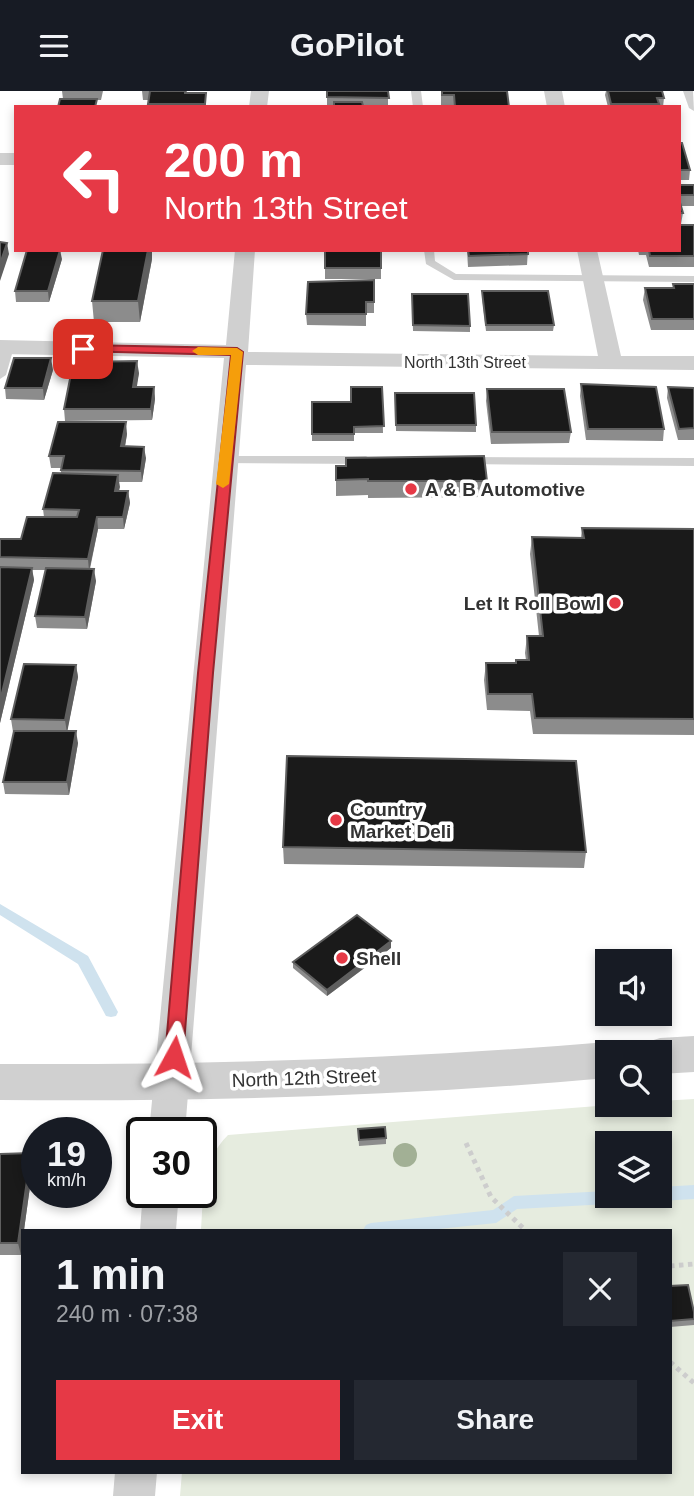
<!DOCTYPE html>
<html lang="en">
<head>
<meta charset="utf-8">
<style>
	body { margin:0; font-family:Arial,sans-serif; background:#242831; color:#f1f3f6; height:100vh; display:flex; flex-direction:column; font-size:26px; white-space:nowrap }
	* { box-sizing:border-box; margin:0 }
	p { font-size:23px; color:#9ea1a6 }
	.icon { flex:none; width:38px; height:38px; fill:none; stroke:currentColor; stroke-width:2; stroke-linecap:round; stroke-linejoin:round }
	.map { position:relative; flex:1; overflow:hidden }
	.drawer { position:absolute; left:21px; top:1138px; width:651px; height:245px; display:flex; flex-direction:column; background:#171b24; border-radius:0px; box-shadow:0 4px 10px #0003 }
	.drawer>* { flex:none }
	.hud { position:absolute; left:14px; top:14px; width:667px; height:147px; border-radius:0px; box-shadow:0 4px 10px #0003; background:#e63946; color:#fff; overflow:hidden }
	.tools { position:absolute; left:595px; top:858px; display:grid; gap:14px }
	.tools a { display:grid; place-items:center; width:77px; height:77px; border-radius:0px; background:#171b24; box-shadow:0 4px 10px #0003; font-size:35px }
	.speed { position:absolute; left:21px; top:1026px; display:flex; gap:14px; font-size:35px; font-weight:700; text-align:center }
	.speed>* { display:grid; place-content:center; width:91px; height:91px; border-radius:50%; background:#171b24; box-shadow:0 4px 10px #0003; line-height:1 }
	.speed small { font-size:18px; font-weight:400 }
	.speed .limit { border:4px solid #111; border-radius:10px; background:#fff; color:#111 }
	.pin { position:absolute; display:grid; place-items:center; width:60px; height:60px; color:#fff; margin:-30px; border-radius:14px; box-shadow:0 4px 10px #0006 }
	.me { position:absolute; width:77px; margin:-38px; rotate:5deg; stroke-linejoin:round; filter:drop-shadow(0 0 5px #0008) }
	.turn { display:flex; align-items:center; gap:24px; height:147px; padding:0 35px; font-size:32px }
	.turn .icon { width:91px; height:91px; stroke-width:2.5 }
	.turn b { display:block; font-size:49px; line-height:60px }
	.round { display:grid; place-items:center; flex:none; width:74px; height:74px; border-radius:0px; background:#242831 }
	.overview { display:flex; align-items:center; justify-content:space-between; height:119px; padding:0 35px }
	h1 { font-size:42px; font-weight:800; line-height:52px }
	.button { display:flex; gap:14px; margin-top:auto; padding:14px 35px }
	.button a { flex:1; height:80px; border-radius:0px; background:#e63946; color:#fff; font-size:28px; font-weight:800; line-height:80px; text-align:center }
	.button a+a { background:#242831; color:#f1f3f6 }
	header { display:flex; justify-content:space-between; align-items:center; height:91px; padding:0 35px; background:#171b24; font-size:32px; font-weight:800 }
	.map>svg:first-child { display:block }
</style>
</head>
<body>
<header><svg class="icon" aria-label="menu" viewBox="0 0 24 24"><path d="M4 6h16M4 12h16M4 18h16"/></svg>GoPilot<svg class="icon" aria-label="heart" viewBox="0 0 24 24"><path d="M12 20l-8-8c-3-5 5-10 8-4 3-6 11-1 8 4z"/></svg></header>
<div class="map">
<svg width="694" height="1405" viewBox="0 0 694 1405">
	<rect width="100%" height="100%" fill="#fff"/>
	<path fill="#e6ecdf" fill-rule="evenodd" d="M694,1008V1405H180L182,1381H670V1139H201C204,1103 200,1072 228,1044L623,1013H660V1010ZM607,1052H660V1104H607Z"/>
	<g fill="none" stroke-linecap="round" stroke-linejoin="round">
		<g fill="#cfe2ee" fill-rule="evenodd">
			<polygon points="0,813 88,865 118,921 116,925 111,926 106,925 78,873 0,824"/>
			<polygon points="694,1094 694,1108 660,1110 655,1108 653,1104 660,1104 660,1096"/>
			<polygon points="607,1100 607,1104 652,1104 650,1109 645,1111 517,1118 496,1132 429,1139 363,1139 366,1134 371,1132 493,1119 514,1105"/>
		</g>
		<g stroke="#cdcdcd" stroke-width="5" stroke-dasharray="4.5 4.5" stroke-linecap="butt">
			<polyline points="466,1052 491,1106 525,1139"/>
			<polyline points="670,1175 694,1173"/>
			<polyline points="670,1271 694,1292"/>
		</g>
		<g fill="#d0d0d0" fill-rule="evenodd">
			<polygon points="411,0 421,0 423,16 413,16"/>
			<polygon points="683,0 693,0 694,20 689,17"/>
			<polygon points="424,159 434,159 435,170 456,183 694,185 694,191 454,189 426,173"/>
			<polygon points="8,252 14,256 6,284 0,288 0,263 4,254"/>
			<polygon points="225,365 366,365 372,369 366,373 220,372 220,366"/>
			<polygon points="465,366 694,367 694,375 460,373 460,367"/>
		</g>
		<g fill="#d0d0d0" fill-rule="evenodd">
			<polygon points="251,0 269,0 267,16 249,16"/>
			<polygon points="544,0 562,0 565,16 547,16"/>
			<rect x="0" y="62" width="16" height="12"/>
			<polygon points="235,159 255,159 248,261 598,265 577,159 597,159 621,265 694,265 694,279 246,274 185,1041 149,1041 224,267 0,263 0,249 226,254"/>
			<polygon points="143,1101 179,1101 176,1139 140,1139"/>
			<polygon points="115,1381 157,1381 155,1405 113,1405"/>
		</g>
		<g fill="#d0d0d0" fill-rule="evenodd">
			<polygon points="694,945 694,981 660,983 660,961 640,961 644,952 660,947"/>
			<path d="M607,951L623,956L625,961H607V987C405,1005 203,1011 0,1009V973C203,974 405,968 607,951Z"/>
		</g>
	</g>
	<circle fill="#a2b095" cx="405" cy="1064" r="12"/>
	<g fill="#8c8c8c">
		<polygon points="62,0 103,0 101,9 98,9 63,8"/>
		<polygon points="142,0 187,0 187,2 206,2 206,16 138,16 148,15 149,9 143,9"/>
		<polygon points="327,0 388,0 388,15 393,16 327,16"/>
		<polygon points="441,0 507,0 509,16 454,16 454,14 441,14"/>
		<polygon points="606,0 662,0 664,7 663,16 608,16 605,4"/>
		<polygon points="679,52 690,79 689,89 679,89"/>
		<polygon points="679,94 694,94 694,115 681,115 683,122 681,133 679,133"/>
		<polygon points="694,134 694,176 649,176 646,164 639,164 638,159 679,159"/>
		<polygon points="103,159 152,159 152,168 140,231 94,231 92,210"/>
		<rect x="325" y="159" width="56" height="29"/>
		<polygon points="467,159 528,159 527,174 468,176"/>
		<polygon points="62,168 49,211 16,211 15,200"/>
		<polygon points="374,189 374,222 366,222 366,235 307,234 306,223"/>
		<polygon points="673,193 694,193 694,239 651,239 643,209 645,197 673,197"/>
		<polygon points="482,200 554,234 553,240 486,240 482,206"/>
		<polygon points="412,203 470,235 470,241 413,240"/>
		<polygon points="53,279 44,309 6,308 5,297"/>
		<polygon points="139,282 136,296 154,296 155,308 152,329 65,330 64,318"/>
		<polygon points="581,293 664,338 663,350 586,349 580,305"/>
		<polygon points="382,296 383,342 354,342 354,350 312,350 312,311 351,311"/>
		<polygon points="668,296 694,297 694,349 678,349 667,307"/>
		<polygon points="487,298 571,341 569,352 491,353 486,310"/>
		<polygon points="395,302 476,334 476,341 396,340"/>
		<polygon points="127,343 125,355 146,367 142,391 119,391 119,400 128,400 130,412 124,438 98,438 90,478 96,490 87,538 37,537 35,525 46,479 32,479 34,489 0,632 0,448 21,448 44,426 43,418 61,383 61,377 51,377 49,365"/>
		<polygon points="336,375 487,390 486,406 368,407 368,404 336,405"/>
		<polygon points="582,437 694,438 694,644 533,643 530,620 487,619 484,589 486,572 516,572 526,569 525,562 527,545 539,545 530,463 532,446 581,447"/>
		<polygon points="76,574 78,586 67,640 78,652 69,704 5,703 3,691 14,641 13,641 11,628"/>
		<polygon points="283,756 586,761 584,777 284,773"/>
		<polygon points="391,857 327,905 293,877 293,871"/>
		<polygon points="358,1038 386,1047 386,1053 359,1055"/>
		<polygon points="0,1063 33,1074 24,1139 23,1139 21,1164 0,1164"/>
		<polygon points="670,1195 694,1221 694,1234 670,1236"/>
	</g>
	<g fill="#5f5f5f">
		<polygon points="7,152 9,163 0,190 0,173"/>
		<polygon points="60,159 62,168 49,211 48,200"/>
		<polygon points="148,159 152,159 152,168 140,231 138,210"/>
		<polygon points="51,267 53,279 44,309 43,297"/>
		<polygon points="137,270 139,282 135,308 133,296"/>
		<polygon points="154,296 155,308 152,329 151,318"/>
		<polygon points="126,331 127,343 123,367 121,355"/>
		<polygon points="144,356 146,367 142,391 141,380"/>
		<polygon points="118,384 120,396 116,412 115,400"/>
		<polygon points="128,400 130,412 124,438 123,426"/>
		<polygon points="97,426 98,438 89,480 88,468"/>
		<polygon points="32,477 34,489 0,632 0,610"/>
		<polygon points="94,478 96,490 87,538 85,526"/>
		<polygon points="76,574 78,586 67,642 65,629"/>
		<polygon points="76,640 78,652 69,704 67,691"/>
		<polygon points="391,850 391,857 327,905 327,899"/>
		<polygon points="31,1062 33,1074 24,1139 23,1139 21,1164 18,1152"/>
	</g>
	<g fill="#1a1a1a" stroke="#5f5f5f" stroke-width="2">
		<polygon points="150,0 185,0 185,2 206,2 205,13 148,13"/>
		<polygon points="327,0 388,0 389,7 327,6"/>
		<polygon points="442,0 507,0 509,16 455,16 454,4 442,4"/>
		<polygon points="608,0 662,0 664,7 657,7 659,13 611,13"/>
		<polygon points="60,8 97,8 95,16 58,16"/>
		<polygon points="334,11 362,11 363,15 393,16 334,16"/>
		<polygon points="138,15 184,15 138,16"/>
		<polygon points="679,52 682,52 690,79 679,79"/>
		<rect x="679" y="94" width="15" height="10"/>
		<polygon points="679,108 683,122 679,122"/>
		<polygon points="679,134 694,134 694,165 650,165 649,159 679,159"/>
		<polygon points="0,151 7,152 0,173"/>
		<polygon points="27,159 60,159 48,200 15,200"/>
		<polygon points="103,159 148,159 138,210 92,210"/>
		<rect x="325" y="159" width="56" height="18"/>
		<polygon points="468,159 528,159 528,163 469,165"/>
		<polygon points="374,189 374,211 366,211 366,223 306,223 308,191"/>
		<polygon points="673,193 694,193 694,228 652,228 645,197 674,197"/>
		<polygon points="482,200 548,200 554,234 486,234"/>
		<polygon points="412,203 468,203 470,235 413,234"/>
		<polygon points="14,267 51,267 43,297 5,297"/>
		<polygon points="137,270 133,296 154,296 151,318 64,318 71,283 80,283 82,271"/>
		<polygon points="581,293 656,296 664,338 588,338"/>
		<polygon points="351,296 382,296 384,335 354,336 354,343 312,343 312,311 351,311"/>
		<polygon points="668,296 694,297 694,337 679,338"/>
		<polygon points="487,298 564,298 571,341 492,341"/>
		<polygon points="395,302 474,302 476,334 396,334"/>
		<polygon points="58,331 126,331 121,355 144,356 141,380 61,379 64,365 49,365"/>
		<polygon points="484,365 487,390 368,390 368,388 336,389 336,375 346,375 346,367"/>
		<polygon points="53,382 118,384 115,400 128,400 123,426 97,426 88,468 0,466 0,448 21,448 27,426 77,426 79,419 43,418"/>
		<polygon points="582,437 694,438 694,628 535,627 532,603 488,603 486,572 516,572 516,569 529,569 527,545 543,545 532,446 584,447"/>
		<polygon points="0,476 32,477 0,610"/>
		<polygon points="46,477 94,478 85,526 35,525"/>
		<polygon points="24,573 76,574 65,629 11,628"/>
		<polygon points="14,640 76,640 67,691 3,691"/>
		<polygon points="287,665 576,670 586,761 283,756"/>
		<polygon points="357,824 391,850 327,899 293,871"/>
		<polygon points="385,1036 386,1047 359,1049 358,1038"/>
		<polygon points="31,1062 18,1152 0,1152 0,1063"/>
		<polygon points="688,1194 694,1221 694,1228 670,1230 670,1195"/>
	</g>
	<polygon fill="#e63946" stroke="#96252e" stroke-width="2" points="83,254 237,257 243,261 213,582 183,966 180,971 174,973 167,971 165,966 198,582 231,264 78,260 77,258"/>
	<polygon fill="#f59e0b" points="237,257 243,261 229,393 223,397 216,393 231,264 198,264 192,260 198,256"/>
	<g fill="#e63946" stroke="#fff" stroke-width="2.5">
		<circle cx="411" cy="398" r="7"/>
		<circle cx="615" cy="512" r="7"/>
		<circle cx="336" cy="729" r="7"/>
		<circle cx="342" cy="867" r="7"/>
	</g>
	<g text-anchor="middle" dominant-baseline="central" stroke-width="7" stroke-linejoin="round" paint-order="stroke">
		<g font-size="16" fill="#333" stroke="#fff">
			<text x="465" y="271">North 13th Street</text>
		</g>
		<g font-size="19" font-weight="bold" fill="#333" stroke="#fff" text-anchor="start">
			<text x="425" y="398">A &amp; B Automotive</text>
			<text x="601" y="512" text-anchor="end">Let It Roll Bowl</text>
			<text x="350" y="718">Country<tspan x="350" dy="22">Market Deli</tspan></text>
			<text x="356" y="867">Shell</text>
		</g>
		<g font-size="19" fill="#333" stroke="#fff">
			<text transform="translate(304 987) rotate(-2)">North 12th Street</text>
		</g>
	</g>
</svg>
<div class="tools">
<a><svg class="icon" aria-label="sound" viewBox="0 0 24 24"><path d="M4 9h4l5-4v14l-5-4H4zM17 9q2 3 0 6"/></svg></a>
<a><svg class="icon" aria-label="search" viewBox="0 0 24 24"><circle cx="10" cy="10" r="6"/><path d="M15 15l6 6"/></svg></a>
<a><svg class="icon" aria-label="layers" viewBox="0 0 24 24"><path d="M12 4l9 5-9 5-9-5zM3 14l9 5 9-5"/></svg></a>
</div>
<div class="speed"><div>19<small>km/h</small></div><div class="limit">30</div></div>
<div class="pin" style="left:83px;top:258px;background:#d93025"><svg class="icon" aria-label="arrive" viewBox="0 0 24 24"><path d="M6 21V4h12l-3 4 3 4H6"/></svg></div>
<svg class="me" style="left:174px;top:966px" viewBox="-20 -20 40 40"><path d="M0-17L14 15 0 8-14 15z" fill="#e63946" stroke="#fff" stroke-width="4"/></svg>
<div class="hud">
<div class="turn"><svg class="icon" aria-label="left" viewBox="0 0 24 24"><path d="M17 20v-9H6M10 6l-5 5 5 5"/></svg><div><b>200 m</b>North 13th Street</div></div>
</div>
<section class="drawer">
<div class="overview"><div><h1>1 min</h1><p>240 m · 07:38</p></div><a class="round"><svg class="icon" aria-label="close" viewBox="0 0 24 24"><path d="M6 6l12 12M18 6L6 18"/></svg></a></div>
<div class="button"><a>Exit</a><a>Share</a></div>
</section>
</div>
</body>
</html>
